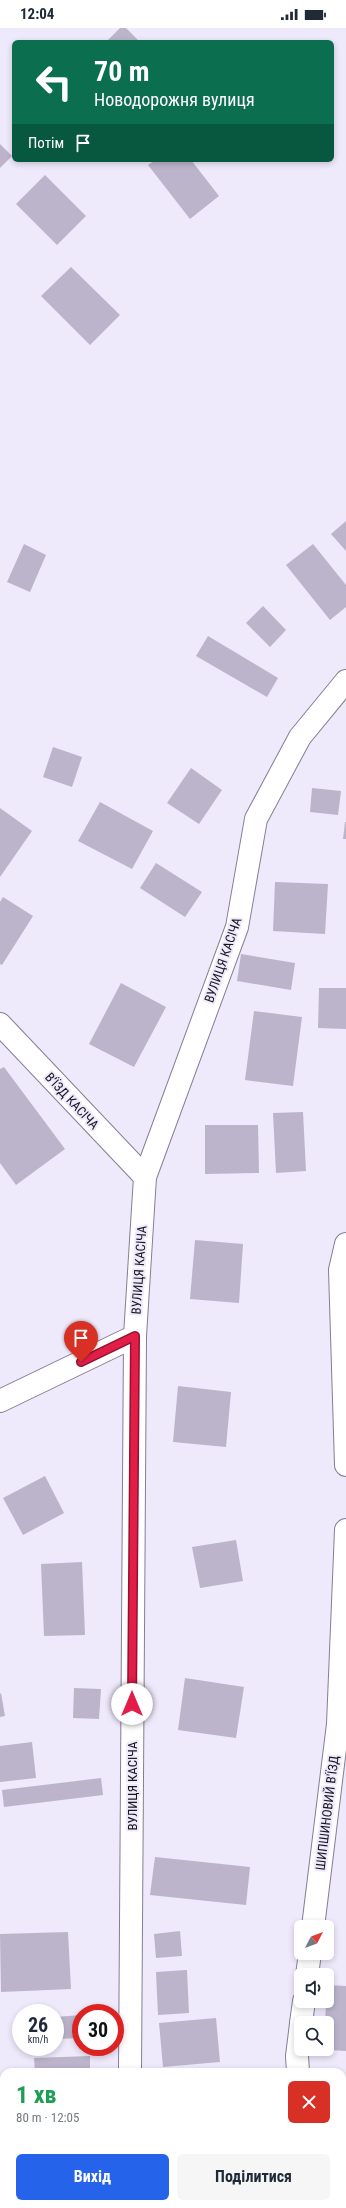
<!DOCTYPE html>
<html lang="uk">
<head>
<meta charset="utf-8">
<style>
	body { margin:0; font-family:"Roboto Condensed",sans-serif; background:#f6f6f7; color:#1f2937; height:100vh; display:flex; flex-direction:column; font-size:15px; white-space:nowrap }
	* { box-sizing:border-box; margin:0 }
	p { font-size:13px; color:#747a83 }
	.icon { flex:none; width:22px; height:22px; fill:none; stroke:currentColor; stroke-width:2; stroke-linecap:round; stroke-linejoin:round }
	.map { position:relative; flex:1; overflow:hidden }
	.sheet { position:absolute; left:0px; top:2040px; width:346px; height:140px; display:flex; flex-direction:column; background:#fff; border-radius:12px 12px 0 0; box-shadow:0 2px 6px #0003 }
	.sheet>* { flex:none }
	.top-card { position:absolute; left:12px; top:12px; width:322px; height:122px; border-radius:6px; box-shadow:0 2px 6px #0003; background:#0b6e4f; color:#fff; overflow:hidden }
	.needle { width:26px; rotate:49deg }
	.controls { position:absolute; left:294px; top:1892px; display:grid; gap:8px }
	.controls a { display:grid; place-items:center; width:40px; height:40px; border-radius:6px; background:#fff; box-shadow:0 2px 6px #0003; font-size:20px }
	.speed { position:absolute; left:12px; top:1976px; display:flex; gap:8px; font-size:20px; font-weight:700; text-align:center }
	.speed>* { display:grid; place-content:center; width:52px; height:52px; border-radius:50%; background:#fff; box-shadow:0 2px 6px #0003; line-height:1 }
	.speed small { font-size:10px; font-weight:400 }
	.speed .limit { border:6px solid #d22; background:#fff; color:#111 }
	.pin { position:absolute; display:grid; place-items:center; width:34px; height:34px; color:#fff; margin:-41px -17px; border-radius:50% 50% 50% 0; rotate:-45deg; box-shadow:0 0 4px #0007 }
	.pin .icon { rotate:45deg }
	.me { position:absolute; width:44px; margin:-22px; rotate:0deg; stroke-linejoin:round; filter:drop-shadow(0 0 3px #0008) }
	.turn { display:flex; align-items:center; gap:14px; height:84px; padding:0 16px; font-size:18px }
	.turn .icon { width:52px; height:52px; stroke-width:2.5 }
	.turn b { display:block; font-size:28px; line-height:34px }
	.then { display:flex; align-items:center; height:38px; padding:0 16px; background:#0003; gap:8px; font-size:15px }
	.round { display:grid; place-items:center; flex:none; width:42px; height:42px; border-radius:6px; background:#f6f6f7 }
	.headline { display:flex; align-items:center; justify-content:space-between; height:68px; padding:0 16px }
	h1 { font-size:24px; font-weight:700; line-height:30px; color:#1e9e55 }
	.button { display:flex; gap:8px; margin-top:auto; padding:8px 16px }
	.button a { flex:1; height:46px; border-radius:6px; background:#2563eb; color:#fff; font-size:16px; font-weight:700; line-height:46px; text-align:center }
	.button a+a { background:#f6f6f7; color:#1f2937 }
	.status { display:flex; justify-content:space-between; align-items:center; height:28px; padding:0 20px; background:#fff; direction:ltr }
	.status svg { height:11px; fill:currentColor }
	.map>svg:first-child { display:block }
</style>
</head>
<body>
<div class="status"><b>12:04</b><svg viewBox="0 0 49 12"><path d="M0 12V9h3v3zM5 12V6h3v6zM10 12V3h3v9zM15 12V0h3v12zM26 1h20v11H26zM47 4h2v5h-2z"/></svg></div>
<div class="map">
<svg width="346" height="2180" viewBox="0 0 346 2180">
	<rect width="100%" height="100%" fill="#efe9fc"/>
	<g fill="#bcb4cb">
		<polygon points="120,0 126,0 140,14 106,14"/>
		<polygon points="0,116 12,128 0,140"/>
		<polygon points="155,132 191,132 219,168 190,191 148,137"/>
		<polygon points="45,147 86,188 57,217 16,176"/>
		<polygon points="71,239 120,287 90,317 41,268"/>
		<polygon points="346,493 346,523 331,506"/>
		<polygon points="24,516 46,527 30,564 7,554"/>
		<polygon points="313,516 346,557 346,579 330,592 286,537"/>
		<polygon points="263,578 286,602 270,619 246,595"/>
		<polygon points="208,608 278,650 267,669 196,628"/>
		<polygon points="53,719 82,729 72,759 43,749"/>
		<polygon points="191,740 222,762 199,796 167,775"/>
		<polygon points="312,760 341,763 338,787 310,784"/>
		<polygon points="100,774 153,803 132,841 78,813"/>
		<polygon points="0,780 32,803 0,849"/>
		<polygon points="345,794 346,794 346,811 343,811"/>
		<polygon points="156,835 202,864 185,889 140,860"/>
		<polygon points="275,854 328,856 325,906 273,903"/>
		<polygon points="3,869 33,888 2,937 0,936 0,874"/>
		<polygon points="241,926 295,935 291,962 237,953"/>
		<polygon points="121,955 166,979 134,1039 89,1016"/>
		<polygon points="319,960 346,960 346,1001 318,1000"/>
		<polygon points="254,983 302,989 293,1058 245,1052"/>
		<polygon points="4,1039 65,1121 16,1157 0,1135 0,1041"/>
		<polygon points="303,1084 306,1143 276,1145 273,1085"/>
		<polygon points="205,1097 258,1097 259,1145 205,1146"/>
		<polygon points="195,1212 243,1216 239,1275 190,1271"/>
		<polygon points="178,1358 231,1364 226,1419 173,1414"/>
		<polygon points="45,1448 64,1485 23,1507 3,1470"/>
		<polygon points="236,1512 243,1553 200,1560 192,1519"/>
		<polygon points="82,1534 85,1607 44,1608 41,1536"/>
		<polygon points="185,1650 244,1659 236,1710 178,1702"/>
		<polygon points="74,1660 101,1661 99,1691 73,1690"/>
		<polygon points="1,1665 5,1688 0,1689 0,1666"/>
		<polygon points="32,1714 36,1750 0,1754 0,1718"/>
		<polygon points="101,1750 103,1767 4,1779 2,1762"/>
		<polygon points="155,1829 250,1839 246,1877 150,1867"/>
		<polygon points="180,1903 182,1928 156,1930 154,1906"/>
		<polygon points="68,1904 71,1961 1,1964 0,1906"/>
		<polygon points="187,1942 189,1985 158,1987 156,1944"/>
		<polygon points="327,1957 346,1958 346,2023 327,2022 327,1995 325,1995"/>
		<polygon points="81,1987 81,2010 55,2011 55,1989"/>
		<polygon points="216,1990 220,2034 163,2039 159,1995"/>
		<polygon points="90,2028 90,2044 35,2044 34,2030"/>
		<rect x="176" y="2176" width="83" height="4"/>
	</g>
	<g fill="none" stroke-linecap="round" stroke-linejoin="round">
		<g stroke="#857e93" stroke-width="24">
			<g id="street">
				<polyline points="0,996 145,1149"/>
				<polyline points="346,1216 340,1242 346,1437"/>
				<polyline points="0,1373 135,1308"/>
				<polyline points="313,1899 338,1696 346,1502"/>
				<polyline points="307,1947 310,1925"/>
				<polyline points="301,1995 304,1973"/>
				<polyline points="130,2044 135,1308 145,1149 237,899 256,791 300,709 346,653"/>
				<polyline points="298,2044 297,2028 301,1996"/>
				<polyline points="306,2176 306,2180"/>
				<polyline points="129,2180 129,2176"/>
			</g>
		</g>
		<use href="#street" stroke="#fff" stroke-width="22"/>
	</g>
	<g fill="none" stroke-linecap="round" stroke-linejoin="round">
		<g stroke="#92132f" stroke-width="10">
			<polyline id="route" points="81,1334 135,1308 132,1676"/>
		</g>
		<use href="#route" stroke="#e11d48" stroke-width="7"/>
	</g>
	<g text-anchor="middle" dominant-baseline="central" stroke-width="4" stroke-linejoin="round" paint-order="stroke">
		<g font-size="13" fill="#18151d" stroke="#efe9fc">
			<text transform="translate(223 932) rotate(-71)">ВУЛИЦЯ КАСІЧА</text>
			<text transform="translate(72 1073) rotate(47)">В’ЇЗД КАСІЧА</text>
			<text transform="translate(139 1242) rotate(-86)">ВУЛИЦЯ КАСІЧА</text>
			<text transform="translate(132 1758) rotate(-90)">ВУЛИЦЯ КАСІЧА</text>
			<text transform="translate(327 1785) rotate(-83)">ШИПШИНОВИЙ В'ЇЗД</text>
		</g>
	</g>
</svg>
<div class="controls">
<a><svg class="needle" viewBox="-14 -14 28 28"><path d="M0-13l5 13h-10z" fill="#e53935"/><path d="M0 13l5-13h-10z" fill="#747a83"/></svg></a>
<a><svg class="icon" aria-label="sound" viewBox="0 0 24 24"><path d="M4 9h4l5-4v14l-5-4H4zM17 9q2 3 0 6"/></svg></a>
<a><svg class="icon" aria-label="search" viewBox="0 0 24 24"><circle cx="10" cy="10" r="6"/><path d="M15 15l6 6"/></svg></a>
</div>
<div class="speed"><div>26<small>km/h</small></div><div class="limit">30</div></div>
<div class="pin" style="left:81px;top:1334px;background:#d93025"><svg class="icon" aria-label="arrive" viewBox="0 0 24 24"><path d="M6 21V4h12l-3 4 3 4H6"/></svg></div>
<svg class="me" style="left:132px;top:1676px" viewBox="-20 -20 40 40"><circle r="19" fill="#fff"/><path d="M0-13L10 11 0 6-10 11z" fill="#e11d48"/></svg>
<div class="top-card">
<div class="turn"><svg class="icon" aria-label="left" viewBox="0 0 24 24"><path d="M17 20v-9H6M10 6l-5 5 5 5"/></svg><div><b>70 m</b>Новодорожня вулиця</div></div>
<div class="then">Потім<svg class="icon" aria-label="arrive" viewBox="0 0 24 24"><path d="M6 21V4h12l-3 4 3 4H6"/></svg></div>
</div>
<section class="sheet">
<div class="headline"><div><h1>1 хв</h1><p>80 m · 12:05</p></div><a class="round" style="background:#d93025;color:#fff"><svg class="icon" aria-label="close" viewBox="0 0 24 24"><path d="M6 6l12 12M18 6L6 18"/></svg></a></div>
<div class="button"><a>Вихід</a><a>Поділитися</a></div>
</section>
</div>
</body>
</html>
